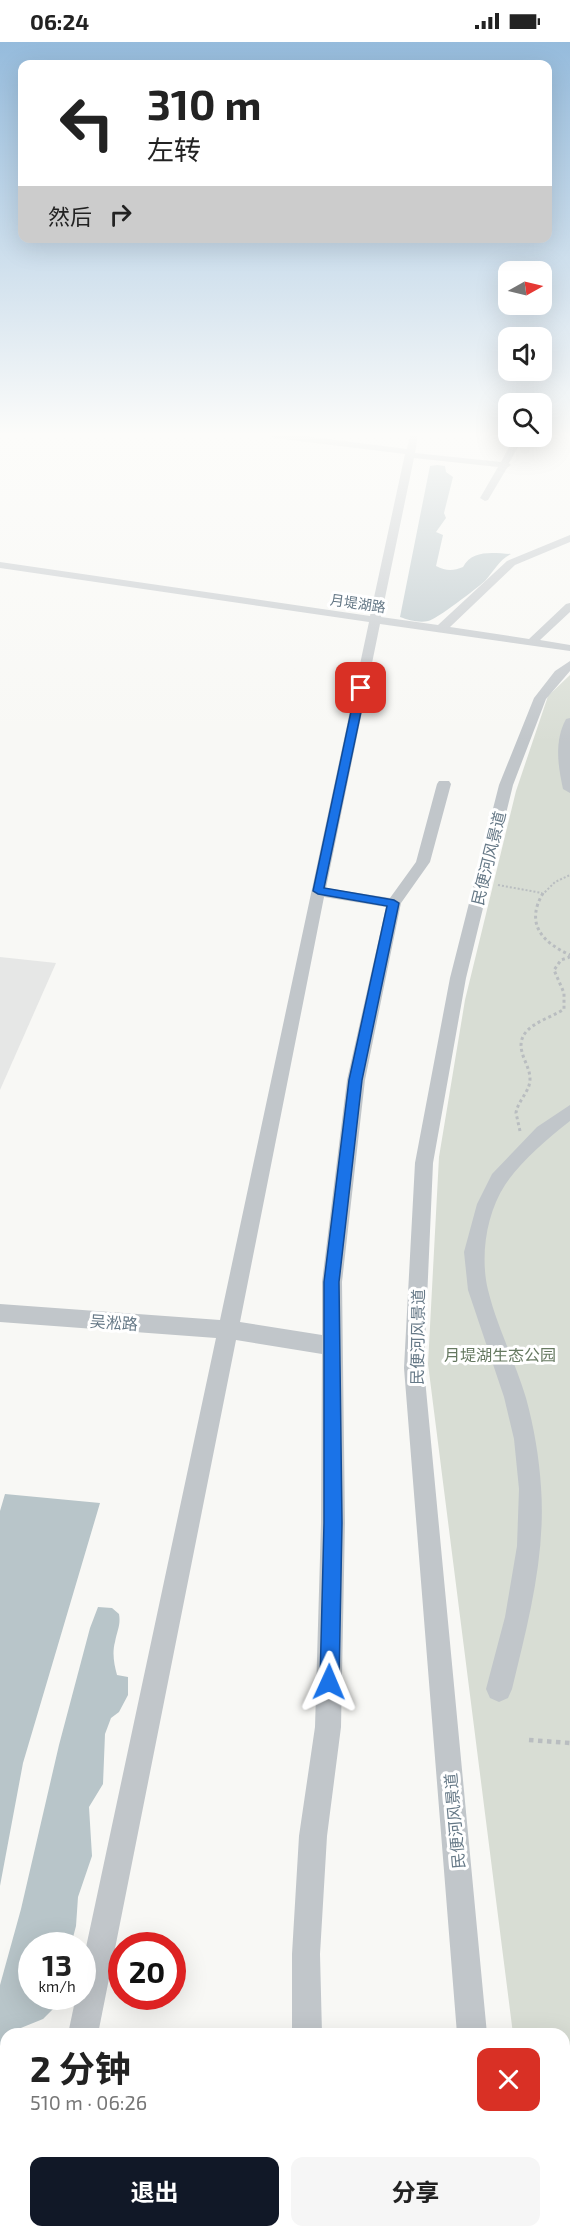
<!DOCTYPE html>
<html lang="zh">
<head>
<meta charset="utf-8">
<style>
	body { margin:0; font-family:"Exo 2","Noto Sans SC",sans-serif; background:#f6f6f6; color:#222; height:100vh; display:flex; flex-direction:column; font-size:22px; white-space:nowrap }
	* { box-sizing:border-box; margin:0 }
	p { font-size:20px; color:#767676 }
	.icon { flex:none; width:33px; height:33px; fill:none; stroke:currentColor; stroke-width:2; stroke-linecap:round; stroke-linejoin:round }
	.map { position:relative; flex:1; overflow:hidden }
	.drawer { position:absolute; left:0px; top:1986px; width:570px; height:210px; display:flex; flex-direction:column; background:#fff; border-radius:18px 18px 0 0; box-shadow:0 6px 24px #0002 }
	.drawer>* { flex:none }
	.guide { position:absolute; left:18px; top:18px; width:534px; height:183px; border-radius:12px; box-shadow:0 6px 24px #0002; background:#fff; color:#222; overflow:hidden }
	.needle { width:39px; rotate:82deg }
	.controls { position:absolute; left:498px; top:219px; display:grid; gap:12px }
	.controls a { display:grid; place-items:center; width:54px; height:54px; border-radius:12px; background:#fff; box-shadow:0 6px 24px #0002; font-size:30px }
	.speed { position:absolute; left:18px; top:1890px; display:flex; gap:12px; font-size:30px; font-weight:700; text-align:center }
	.speed>* { display:grid; place-content:center; width:78px; height:78px; border-radius:50%; background:#fff; box-shadow:0 6px 24px #0002; line-height:1 }
	.speed small { font-size:15px; font-weight:400 }
	.speed .limit { border:9px solid #d22; background:#fff; color:#111 }
	.pin { position:absolute; display:grid; place-items:center; width:51px; height:51px; color:#fff; margin:-26px; border-radius:12px; box-shadow:0 3px 9px #0006 }
	.me { position:absolute; width:66px; margin:-33px; rotate:1deg; stroke-linejoin:round; filter:drop-shadow(0 0 4px #0008) }
	.turn { display:flex; align-items:center; gap:21px; height:126px; padding:0 30px; font-size:27px }
	.turn .icon { width:78px; height:78px; stroke-width:2.5 }
	.turn b { display:block; font-size:42px; line-height:51px }
	.then { display:flex; align-items:center; height:57px; padding:0 30px; background:#0003; gap:12px; font-size:22px }
	.round { display:grid; place-items:center; flex:none; width:63px; height:63px; border-radius:12px; background:#f6f6f6 }
	.summary { display:flex; align-items:center; justify-content:space-between; height:102px; padding:0 30px }
	h1 { font-size:36px; font-weight:700; line-height:45px }
	.cta { display:flex; gap:12px; margin-top:auto; padding:12px 30px }
	.cta a { flex:1; height:69px; border-radius:12px; background:#111827; color:#fff; font-size:24px; font-weight:700; line-height:69px; text-align:center }
	.cta a+a { background:#f6f6f6; color:#222 }
	.status { display:flex; justify-content:space-between; align-items:center; height:42px; padding:0 30px; background:#fff; direction:ltr }
	.status svg { height:16px; fill:currentColor }
	.map>svg:first-child { display:block }
</style>
</head>
<body>
<div class="status"><b>06:24</b><svg viewBox="0 0 49 12"><path d="M0 12V9h3v3zM5 12V6h3v6zM10 12V3h3v9zM15 12V0h3v12zM26 1h20v11H26zM47 4h2v5h-2z"/></svg></div>
<div class="map">
<svg width="570" height="2196" viewBox="0 0 570 2196">
	<rect width="100%" height="100%" fill="#f8f8f5"/>
	<polygon fill="#e6e7e6" points="0,915 56,921 0,1048"/>
	<polygon fill="#d8ddd4" points="570,633 570,2196 539,2196 539,2190 564,2190 564,1992 513,1992 428,1322 439,1115 465,958 516,749 548,654"/>
	<g fill="#b8c5c9">
		<path d="M437,423L445,424L446,430L453,435L444,471L446,476L436,490L443,493L436,524C446,529 453,529 463,525C472,507 494,511 511,512C499,518 494,529 485,539C477,546 436,578 428,579C419,581 408,578 400,575L430,424Z"/>
		<polygon points="5,1452 100,1461 23,1721 0,1844 0,1469"/>
		<path d="M98,1565L112,1566L119,1572C121,1583 117,1589 115,1600C112,1611 114,1622 117,1633L128,1635V1653L119,1670L111,1676L105,1692L103,1742L89,1765L92,1814L78,1855L76,1884L71,1903L32,1904V1954L58,1955L55,1965L43,1977L6,1992L3,2001L2,2030L6,2044V2161L0,2159V1943L21,1867L59,1703L90,1586Z"/>
	</g>
	<g fill="none" stroke-linecap="round" stroke-linejoin="round">
		<g stroke="#b9bdc0" stroke-width="2" stroke-dasharray="2 2" stroke-linecap="butt">
			<polyline points="498,843 542,851"/>
			<polyline points="542,853 555,840 570,833"/>
		</g>
		<g stroke="#b9bdc0" stroke-width="3" stroke-dasharray="3 3" stroke-linecap="butt">
			<path d="M543,851C525,882 542,900 570,913"/>
			<path d="M520,1089L516,1071C518,1058 530,1050 530,1037C530,1027 524,1019 522,1010C515,984 548,978 564,967V951L554,928L561,918L570,915"/>
		</g>
		<polyline stroke="#b9bdc0" stroke-width="4.5" stroke-dasharray="4.5 4.5" stroke-linecap="butt" points="529,1698 570,1701"/>
		<g fill="#c1c6ca" fill-rule="evenodd">
			<path d="M270,393H296L407,407L410,393H418L415,411L501,420L515,394H524L509,421L511,423L507,426L488,458L485,459L480,456L498,425L414,416L381,575L438,583L507,519L570,493V500L515,523L450,585L529,597L566,562L570,561V570L540,598L570,603V609L380,582L326,846L390,856L416,820L437,742L439,739H449L451,742L430,820L401,861L365,1038L342,1240L345,1481L341,1685L327,1794L320,1912L322,1992H292V1912L299,1794L315,1685L321,1481L322,1312L236,1298L98,1992H68L76,1954H82V1924L216,1296L0,1280V1262L220,1278L369,580L0,526V520L370,574L405,412L274,396ZM324,855L386,865L347,1038L322,1240V1293L240,1280Z"/>
			<polygon points="570,619 570,629 546,657 513,743 466,936 433,1121 424,1326 487,1992 457,1992 404,1326 415,1121 450,936 499,743 534,656 555,629"/>
			<path d="M570,676V751L563,747C558,724 554,699 566,677Z"/>
			<path d="M570,1063V1079C548,1096 520,1120 505,1143C486,1172 480,1215 488,1248C497,1285 515,1319 526,1356C534,1385 539,1415 541,1445C546,1514 528,1581 512,1647L508,1656L499,1660L490,1656L486,1647L505,1575L517,1504L519,1447L514,1397L504,1355L468,1248L464,1210L477,1162L492,1132L537,1085Z"/>
			<polygon points="26,2190 58,2190 56,2196 24,2196"/>
			<rect x="293" y="2190" width="32" height="6"/>
			<polygon points="482,2190 514,2190 515,2196 483,2196"/>
		</g>
	</g>
	<linearGradient id="sky" x2="0" y2="1"><stop stop-color="#95bbdc"/><stop offset="0.56" stop-color="#fcfcfa"/><stop offset="1" stop-color="#fcfcfa" stop-opacity="0"/></linearGradient>
	<rect width="570" height="701" fill="url(#sky)"/>
	<polygon fill="#1a73e8" stroke="#114b97" stroke-width="1.5" points="361,643 366,646 324,846 394,858 399,861 362,1038 339,1240 342,1481 339,1640 336,1647 329,1650 323,1647 320,1640 324,1481 324,1240 349,1038 387,864 318,852 313,849 356,646"/>
	<g text-anchor="middle" dominant-baseline="central" stroke-width="6" stroke-linejoin="round" paint-order="stroke">
		<g font-size="14" fill="#667987" stroke="#fff">
			<text transform="translate(358 561) rotate(8)">月堤湖路</text>
		</g>
		<g font-size="16" fill="#667987" stroke="#fff">
			<text transform="translate(488 816) rotate(-76)">民便河风景道</text>
			<text transform="translate(114 1280) rotate(4)">吴淞路</text>
			<text transform="translate(417 1295) rotate(-89)">民便河风景道</text>
			<text transform="translate(454 1779) rotate(-95)">民便河风景道</text>
		</g>
		<g font-size="16" fill="#667961" stroke="#fff">
			<text x="500" y="1312">月堤湖生态公园</text>
		</g>
	</g>
</svg>
<div class="controls">
<a><svg class="needle" viewBox="-14 -14 28 28"><path d="M0-13l5 13h-10z" fill="#e53935"/><path d="M0 13l5-13h-10z" fill="#767676"/></svg></a>
<a><svg class="icon" aria-label="sound" viewBox="0 0 24 24"><path d="M4 9h4l5-4v14l-5-4H4zM17 9q2 3 0 6"/></svg></a>
<a><svg class="icon" aria-label="search" viewBox="0 0 24 24"><circle cx="10" cy="10" r="6"/><path d="M15 15l6 6"/></svg></a>
</div>
<div class="speed"><div>13<small>km/h</small></div><div class="limit">20</div></div>
<div class="pin" style="left:361px;top:646px;background:#d93025"><svg class="icon" aria-label="arrive" viewBox="0 0 24 24"><path d="M6 21V4h12l-3 4 3 4H6"/></svg></div>
<svg class="me" style="left:329px;top:1640px" viewBox="-20 -20 40 40"><path d="M0-17L14 15 0 8-14 15z" fill="#1a73e8" stroke="#fff" stroke-width="4"/></svg>
<div class="guide">
<div class="turn"><svg class="icon" aria-label="left" viewBox="0 0 24 24"><path d="M17 20v-9H6M10 6l-5 5 5 5"/></svg><div><b>310 m</b>左转</div></div>
<div class="then">然后<svg class="icon" aria-label="right" viewBox="0 0 24 24"><path d="M7 20v-9h11M14 6l5 5-5 5"/></svg></div>
</div>
<section class="drawer">
<div class="summary"><div><h1>2 分钟</h1><p>510 m · 06:26</p></div><a class="round" style="background:#d93025;color:#fff"><svg class="icon" aria-label="close" viewBox="0 0 24 24"><path d="M6 6l12 12M18 6L6 18"/></svg></a></div>
<div class="cta"><a>退出</a><a>分享</a></div>
</section>
</div>
</body>
</html>
